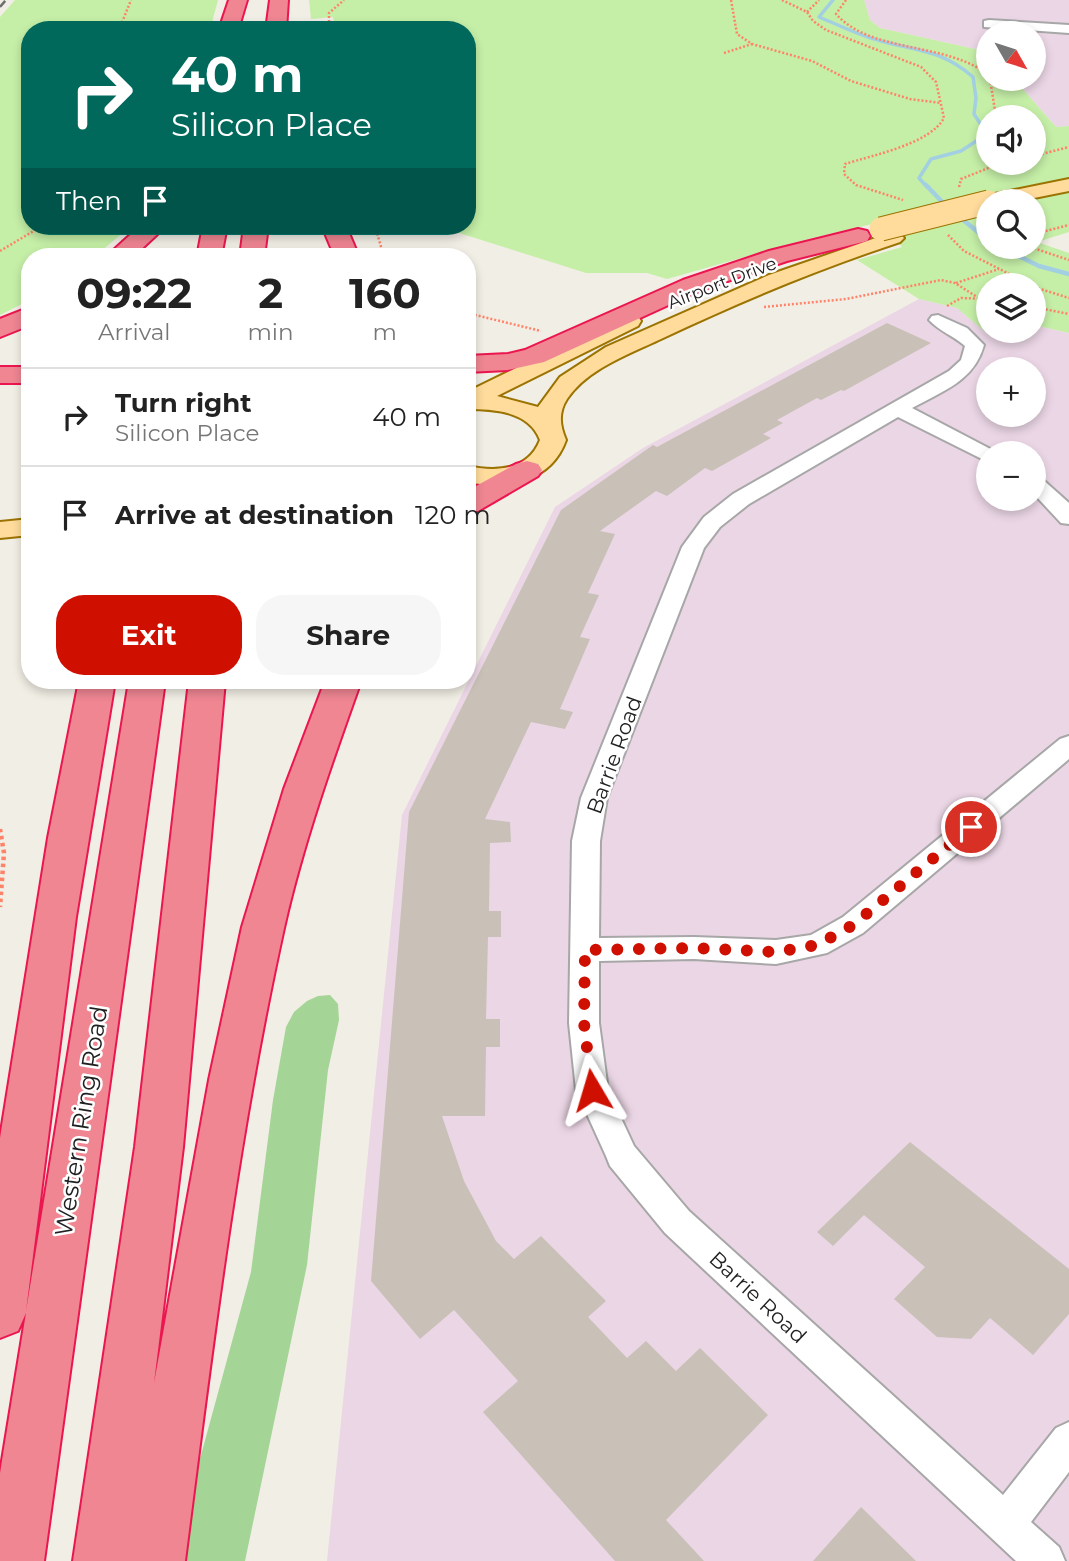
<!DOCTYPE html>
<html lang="en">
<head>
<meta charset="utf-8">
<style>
	body { margin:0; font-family:Montserrat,sans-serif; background:#f6f6f6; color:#222; height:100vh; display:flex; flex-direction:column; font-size:26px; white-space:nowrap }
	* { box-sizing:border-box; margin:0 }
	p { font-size:23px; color:#767676 }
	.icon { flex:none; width:38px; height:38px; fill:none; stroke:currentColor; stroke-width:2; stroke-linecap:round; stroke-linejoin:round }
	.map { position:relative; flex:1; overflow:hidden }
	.side { position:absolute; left:21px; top:248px; width:455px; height:441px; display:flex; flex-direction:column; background:#fff; border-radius:28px; box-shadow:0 4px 10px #0003 }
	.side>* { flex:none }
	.hud { position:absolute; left:21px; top:21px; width:455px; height:214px; border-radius:28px; box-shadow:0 4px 10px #0003; background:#00695c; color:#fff; overflow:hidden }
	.needle { width:46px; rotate:129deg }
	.tools { position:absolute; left:976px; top:21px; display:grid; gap:14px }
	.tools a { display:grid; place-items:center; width:70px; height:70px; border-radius:50%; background:#fff; box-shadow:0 4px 10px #0003; font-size:35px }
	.pin { position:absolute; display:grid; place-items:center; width:60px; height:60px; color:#fff; margin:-30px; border:4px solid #fff; border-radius:50%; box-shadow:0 2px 7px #0007 }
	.me { position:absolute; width:77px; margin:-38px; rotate:353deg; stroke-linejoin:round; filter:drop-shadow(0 0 5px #0008) }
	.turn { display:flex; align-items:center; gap:24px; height:147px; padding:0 35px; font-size:32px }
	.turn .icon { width:91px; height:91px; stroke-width:2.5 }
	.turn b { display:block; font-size:49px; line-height:60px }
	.then { display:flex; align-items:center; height:66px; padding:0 35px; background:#0003; gap:14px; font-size:26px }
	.eta { display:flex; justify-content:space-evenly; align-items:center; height:119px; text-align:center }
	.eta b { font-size:42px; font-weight:700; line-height:49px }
	.cta { display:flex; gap:14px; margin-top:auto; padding:14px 35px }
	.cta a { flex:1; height:80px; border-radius:28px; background:#cf0f00; color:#fff; font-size:28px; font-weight:700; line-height:80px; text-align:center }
	.cta a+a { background:#f6f6f6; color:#222 }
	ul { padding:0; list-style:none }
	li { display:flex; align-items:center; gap:21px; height:98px; padding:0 35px; border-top:2px solid #e0e0e0 }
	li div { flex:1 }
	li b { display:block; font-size:26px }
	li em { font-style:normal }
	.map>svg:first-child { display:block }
</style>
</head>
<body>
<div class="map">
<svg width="1069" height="1561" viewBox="0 0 1069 1561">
	<rect width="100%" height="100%" fill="#f1eee5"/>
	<g fill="#ebd6e5" fill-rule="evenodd">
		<polygon points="864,0 1069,0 1069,126 1056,127 1014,79 1034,79 1034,33 989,33 989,56 984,51 880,28 870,20"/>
		<path d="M919,299L957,308L989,335L1005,331H1034V325L1069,333V1561H327L402,815L555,507L643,448ZM989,369H1034V415H989ZM989,453H1034V499H989Z"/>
	</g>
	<g fill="#c5efa7" fill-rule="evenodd">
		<polygon points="15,0 218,0 210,30 30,30 30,226 131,226 94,257 30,257 30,300 0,315 0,17"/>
		<path d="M309,0H864L870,20L880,28L984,51L989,56V79H1014L1056,127L1069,126V232L1037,242L1069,253V333L1034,325V285H989V331H1005L989,335L957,308L919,299L857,260L902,247L881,222L808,239L667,279L647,273H586L437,226H467V30H336L333,17L311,19ZM989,117H1034V163H989ZM989,201H1034V247H989Z"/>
	</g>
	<polygon fill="#a4d496" points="330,995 338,1004 339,1020 328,1070 307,1265 245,1561 185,1561 189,1499 251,1272 273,1100 286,1027 294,1012 307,1001 318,996"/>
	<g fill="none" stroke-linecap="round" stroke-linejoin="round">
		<path stroke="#a2cfe2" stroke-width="3.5" d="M833,0L819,17C839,25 860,36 881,41C918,51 942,50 973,77L976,98L974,114L987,134L961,151L931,159L919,178L927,187"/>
		<g stroke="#a2cfe2" stroke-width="4.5">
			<polyline points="926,185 948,208"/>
			<polyline points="957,215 989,241"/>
			<polyline points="1000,247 1039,266 1069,274"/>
		</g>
	</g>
	<g fill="#c9c1b8">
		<polygon points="887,323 931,343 844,391 841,390 821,400 817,398 777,420 783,423 763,434 771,438 712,471 705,468 667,496 656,491 600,531 615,534 588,593 599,595 580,637 590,639 560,709 573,712 565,729 531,722 485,819 510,822 511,842 490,843 489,911 501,911 501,937 488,937 486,1019 500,1019 500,1047 486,1047 485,1116 442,1116 464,1181 496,1241 514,1259 541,1236 606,1301 588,1317 627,1358 646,1341 676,1371 700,1348 768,1415 666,1520 704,1561 615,1561 483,1412 518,1381 454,1310 420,1339 371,1281 409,812 561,510 653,445 657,447"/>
		<polygon points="910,1142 1069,1269 1069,1314 1033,1355 990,1318 971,1339 937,1337 894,1299 925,1267 864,1215 833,1246 817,1232"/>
		<polygon points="861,1507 916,1561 813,1561"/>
	</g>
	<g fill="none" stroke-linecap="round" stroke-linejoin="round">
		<g stroke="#a7a7a7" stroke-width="4">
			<g id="minor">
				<polygon points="989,20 1069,25 1069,33 984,27 984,21"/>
				<path d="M938,315L967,328L984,345C974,381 943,391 912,408L998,453H989V461L982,459L898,417L749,504L720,527L704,548L607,798L600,841L599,938L694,937L776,940L811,935L843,917L1060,739L1069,736V759L863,933L827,953L776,964L694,959L599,961V1023L608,1090L634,1146L689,1211L1003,1495L1056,1428L1069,1422V1472L1031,1522L1059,1547L1065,1561H1016L665,1233L610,1166L606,1156L576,1090L569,1023L572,841L581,798L682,547L704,517L733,494L949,371L961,360L965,346C954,336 939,331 929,320L932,316Z"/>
				<polygon points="1034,476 1041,478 1069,503 1069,524 1061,523 1034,494"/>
			</g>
		</g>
		<g stroke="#9b7300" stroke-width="4">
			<g id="major">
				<polygon points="1069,179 1069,191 1019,201 989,201 989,207 980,201 983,197 990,195"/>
				<path d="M893,232L900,234L904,238L900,242C818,269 739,302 661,339C629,354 587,369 567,399C558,413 560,426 566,440C551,482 507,490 467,482V466C496,472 528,471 540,440C529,411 494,409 467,409V392L622,316H638L641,321L638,326L497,396L538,407L560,377L606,347L769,275Z"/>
				<polygon points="30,519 30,535 0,538 0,522"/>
			</g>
		</g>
		<g stroke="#eb164f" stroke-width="4">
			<g id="highway">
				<polygon points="229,0 247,0 238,30 219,30"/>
				<polygon points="270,0 288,0 286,30 266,30"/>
				<polygon points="140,226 166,226 133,257 106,257"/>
				<polygon points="203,226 227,226 221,257 197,257"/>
				<polygon points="244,226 268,226 264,257 240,257"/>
				<polygon points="322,226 346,226 359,257 335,257"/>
				<polygon points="858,229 867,231 870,236 867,241 787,261 701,290 544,362 508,370 467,372 467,356 508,354 525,350 683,280 769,251"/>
				<polygon points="30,307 30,325 0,337 0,319"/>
				<rect x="0" y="367" width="30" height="16"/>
				<polygon points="527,461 538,464 542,470 538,476 478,511 467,513 467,491 516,464"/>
				<polygon points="79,681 115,681 76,917 26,1311 129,681 165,681 44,1561 0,1561 0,1473 26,1313 18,1331 0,1338 0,1138 48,838"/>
				<path d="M189,681H225L183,1147L154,1383L209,1080L242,927L284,789L325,681H361C332,762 303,844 284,928C238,1136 212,1350 185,1561H73L135,1147Z"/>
			</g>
		</g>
		<g stroke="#ff8368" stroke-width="2.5" stroke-dasharray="2 2" stroke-linecap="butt">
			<polyline points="731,0 737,34 752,44 812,61 851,81 910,99 941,103"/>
			<path d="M782,0L807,12L813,21L826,30L921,67L936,82L944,118C930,144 873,155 845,164L844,174L856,185L903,200"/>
			<path d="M846,0L836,14C872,54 944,41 989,75"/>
			<polyline points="807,12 819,0"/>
			<polyline points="119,30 131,0"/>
			<polyline points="329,30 329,13 344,0"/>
			<polyline points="724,53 752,44"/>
			<polyline points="990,79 996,117"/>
			<polyline points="1034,156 1069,147"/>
			<polyline points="959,187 961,179 1001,163"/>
			<polyline points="375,226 384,257"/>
			<polyline points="1034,234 1069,225"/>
			<polyline points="948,235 964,251 1031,285"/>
			<polyline points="1030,247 1069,260"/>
			<polyline points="0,251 42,226"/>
			<polyline points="956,283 999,269"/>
			<polyline points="1034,287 1069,298"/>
			<polyline points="947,306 961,298 989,299"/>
			<polyline points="764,307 846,299 941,280 955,283 977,297"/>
			<polyline points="1034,307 1069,314"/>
			<polyline points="467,313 541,331"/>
		</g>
		<polyline stroke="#ff8368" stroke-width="4.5" stroke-dasharray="3.5 3.5" stroke-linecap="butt" points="0,829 4,853 0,907"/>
		<use href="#minor" fill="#fff" fill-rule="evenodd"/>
		<use href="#major" fill="#ffdc9c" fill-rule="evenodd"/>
		<use href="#highway" fill="#ef8692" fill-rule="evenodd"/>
		<polyline stroke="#6e6e6e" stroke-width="2.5" stroke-dasharray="8 8" stroke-linecap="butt" points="0,7 6,0"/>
		<g stroke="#9b7300" stroke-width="25" stroke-linecap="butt">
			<polyline id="major-bridge" points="881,229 989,202"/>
		</g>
		<use href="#major-bridge" stroke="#ffdc9c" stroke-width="23"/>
	</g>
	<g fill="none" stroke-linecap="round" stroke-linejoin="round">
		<polyline stroke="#cf0f00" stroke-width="12" stroke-dasharray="0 21.6" points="592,1090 584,1023 585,950 694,948 776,952 817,945 853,925 971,827"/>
	</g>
	<g text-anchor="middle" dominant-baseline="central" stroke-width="5" stroke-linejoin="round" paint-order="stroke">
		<g font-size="18" fill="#202020" stroke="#fff">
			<text transform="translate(722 283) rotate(-21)">Airport Drive</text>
		</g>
		<g font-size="21" fill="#202020" stroke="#fff">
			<text transform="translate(614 755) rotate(-70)">Barrie Road</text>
			<text transform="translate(758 1297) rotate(43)">Barrie Road</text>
		</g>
		<g font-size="24" fill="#202020" stroke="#fff">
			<text transform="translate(81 1121) rotate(-81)">Western Ring Road</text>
		</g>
	</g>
</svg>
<div class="tools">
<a><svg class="needle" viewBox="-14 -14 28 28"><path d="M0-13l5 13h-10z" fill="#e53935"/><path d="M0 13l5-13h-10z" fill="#767676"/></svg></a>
<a><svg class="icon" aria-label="sound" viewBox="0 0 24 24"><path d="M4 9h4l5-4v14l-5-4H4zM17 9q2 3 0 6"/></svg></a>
<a><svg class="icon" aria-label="search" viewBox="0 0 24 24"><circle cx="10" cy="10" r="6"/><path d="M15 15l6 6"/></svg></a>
<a><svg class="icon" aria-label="layers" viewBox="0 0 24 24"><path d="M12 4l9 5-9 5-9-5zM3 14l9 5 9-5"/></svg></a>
<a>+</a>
<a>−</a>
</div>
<div class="pin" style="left:971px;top:827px;background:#d93025"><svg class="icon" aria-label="arrive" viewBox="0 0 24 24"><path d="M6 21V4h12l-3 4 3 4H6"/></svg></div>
<svg class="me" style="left:592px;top:1090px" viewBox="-20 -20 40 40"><path d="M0-17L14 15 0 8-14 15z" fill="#cf0f00" stroke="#fff" stroke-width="4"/></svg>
<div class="hud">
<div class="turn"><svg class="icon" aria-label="right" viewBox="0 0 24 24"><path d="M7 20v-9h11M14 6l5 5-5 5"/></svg><div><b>40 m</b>Silicon Place</div></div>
<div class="then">Then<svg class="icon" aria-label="arrive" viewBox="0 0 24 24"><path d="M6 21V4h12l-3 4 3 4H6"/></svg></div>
</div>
<section class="side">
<div class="eta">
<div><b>09:22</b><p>Arrival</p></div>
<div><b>2</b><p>min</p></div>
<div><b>160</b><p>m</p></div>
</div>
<ul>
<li><svg class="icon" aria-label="right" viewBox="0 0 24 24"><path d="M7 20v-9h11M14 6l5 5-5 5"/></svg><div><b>Turn right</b><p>Silicon Place</p></div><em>40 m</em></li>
<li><svg class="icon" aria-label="arrive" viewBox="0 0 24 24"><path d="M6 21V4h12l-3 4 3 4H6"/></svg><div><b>Arrive at destination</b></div><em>120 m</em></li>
</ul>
<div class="cta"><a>Exit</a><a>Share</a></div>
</section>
</div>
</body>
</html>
